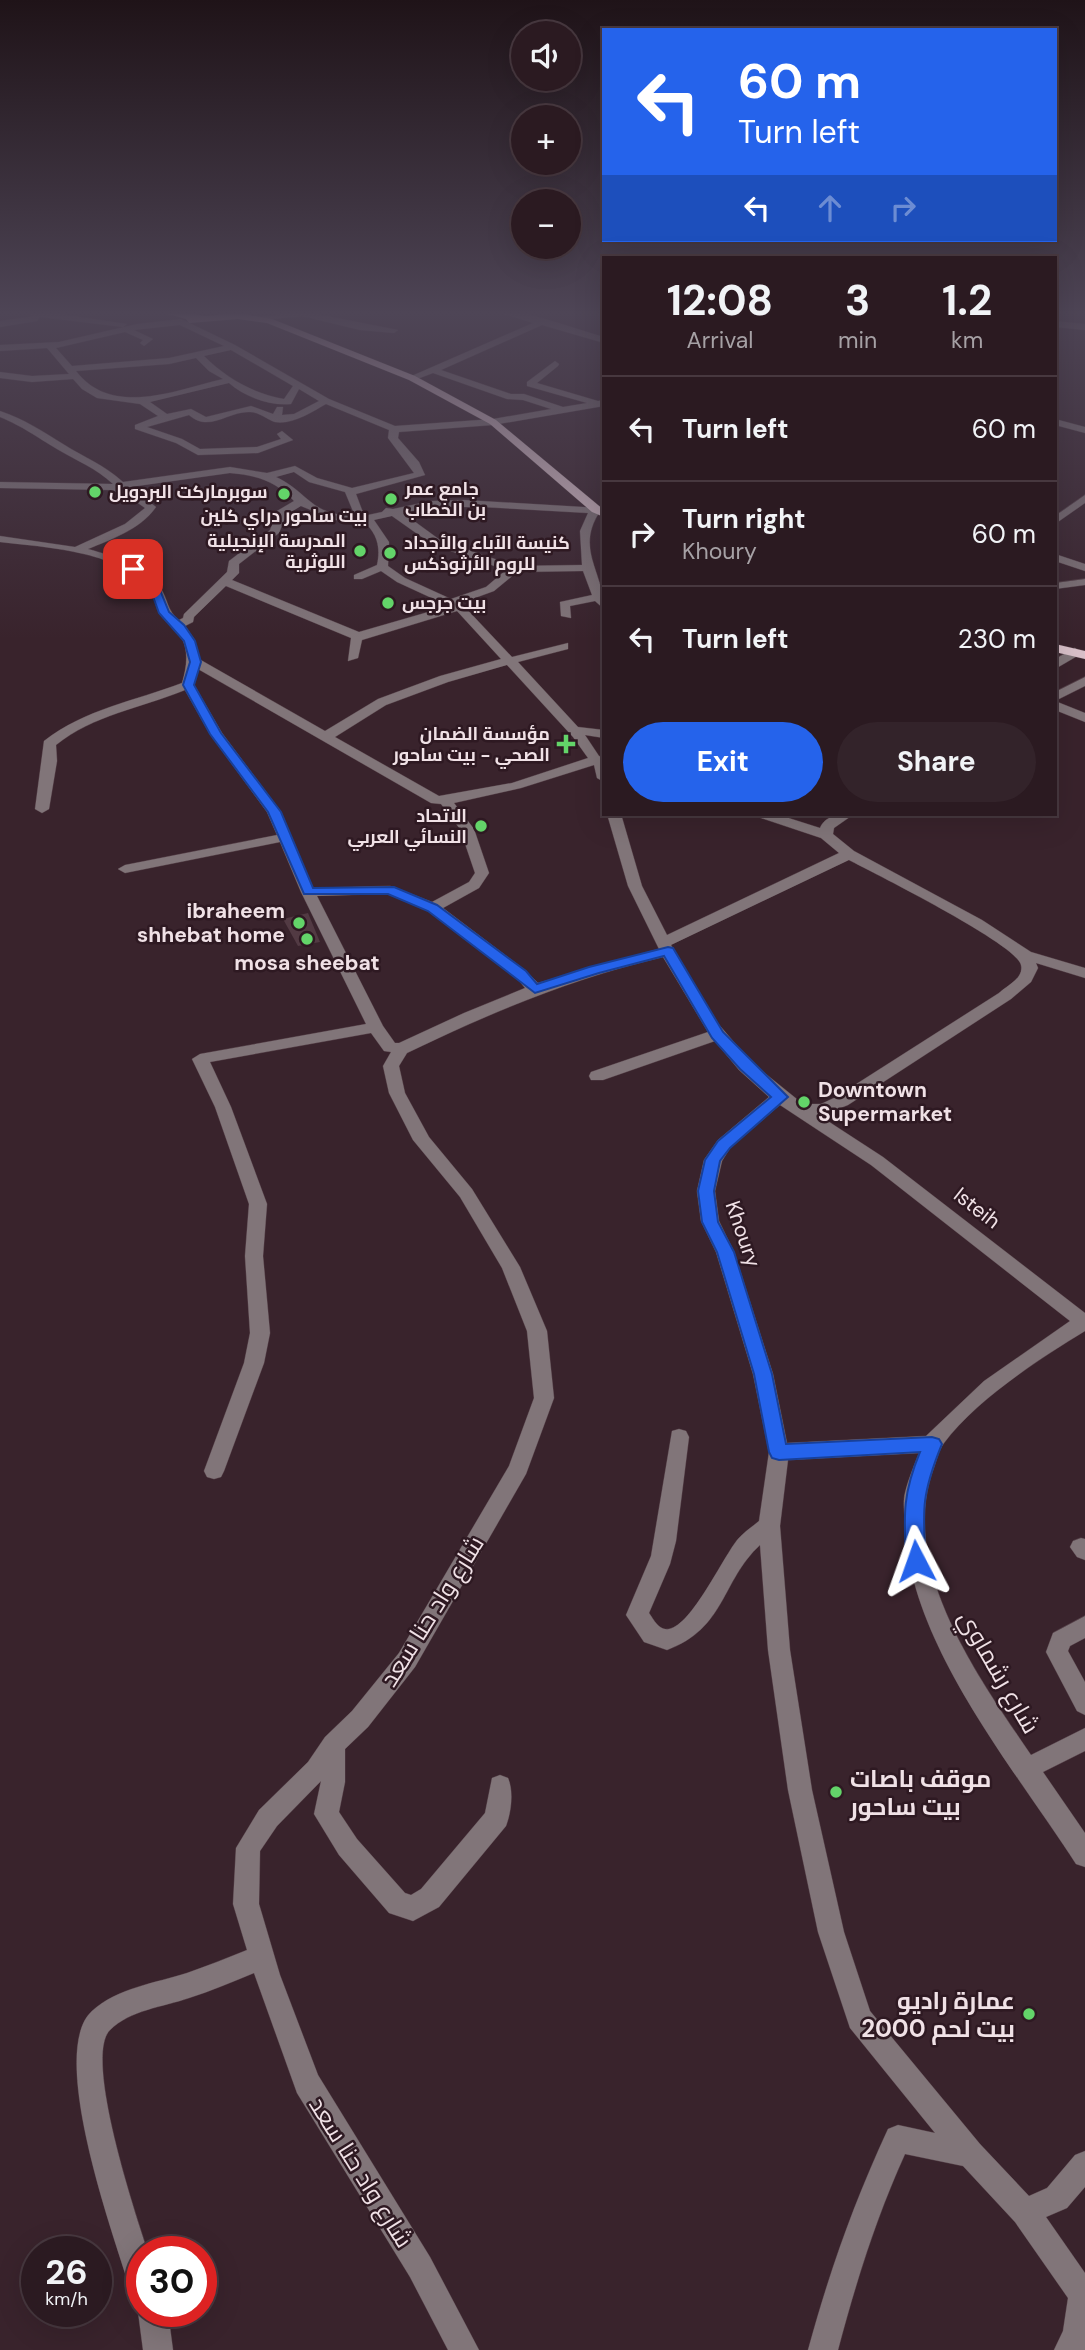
<!DOCTYPE html>
<html lang="en">
<head>
<meta charset="utf-8">
<style>
	body { margin:0; font-family:"DM Sans",Cairo,sans-serif; background:#33232a; color:#f1f3f6; height:100vh; display:flex; flex-direction:column; font-size:26px; white-space:nowrap }
	* { box-sizing:border-box; margin:0 }
	p { font-size:23px; color:#a6a1a5 }
	.icon { flex:none; width:38px; height:38px; fill:none; stroke:currentColor; stroke-width:2; stroke-linecap:round; stroke-linejoin:round }
	.map { position:relative; flex:1; overflow:hidden }
	.details { position:absolute; left:602px; top:256px; width:455px; height:560px; display:flex; flex-direction:column; background:#2b1a21; border-radius:0px; box-shadow:0 7px 28px #0002,0 0 0 2px #47383f }
	.details>* { flex:none }
	.guide { position:absolute; left:602px; top:28px; width:455px; height:214px; border-radius:0px; box-shadow:0 7px 28px #0002,0 0 0 2px #47383f; background:#2563eb; color:#fff; overflow:hidden }
	.fabs { position:absolute; left:511px; top:21px; display:grid; gap:14px }
	.fabs a { display:grid; place-items:center; width:70px; height:70px; border-radius:50%; background:#2b1a21; box-shadow:0 7px 28px #0002,0 0 0 2px #47383f; font-size:35px }
	.speed { position:absolute; left:21px; top:2236px; display:flex; gap:14px; font-size:35px; font-weight:700; text-align:center }
	.speed>* { display:grid; place-content:center; width:91px; height:91px; border-radius:50%; background:#2b1a21; box-shadow:0 7px 28px #0002,0 0 0 2px #47383f; line-height:1 }
	.speed small { font-size:18px; font-weight:400 }
	.speed .limit { border:10px solid #d22; background:#fff; color:#111 }
	.pin { position:absolute; display:grid; place-items:center; width:60px; height:60px; color:#fff; margin:-30px; border-radius:14px; box-shadow:0 4px 10px #0006 }
	.me { position:absolute; width:77px; margin:-38px; rotate:356deg; stroke-linejoin:round; filter:drop-shadow(0 0 5px #0008) }
	.turn { display:flex; align-items:center; gap:24px; height:147px; padding:0 21px; font-size:32px }
	.turn .icon { width:91px; height:91px; stroke-width:2.5 }
	.turn b { display:block; font-size:49px; line-height:60px }
	.lanes { display:flex; align-items:center; height:66px; padding:0 21px; background:#0003; justify-content:center; gap:35px; direction:ltr }
	.lanes .off { opacity:.35 }
	.eta { display:flex; justify-content:space-evenly; align-items:center; height:119px; text-align:center }
	.eta b { font-size:42px; font-weight:700; line-height:49px }
	.action { display:flex; gap:14px; margin-top:auto; padding:14px 21px }
	.action a { flex:1; height:80px; border-radius:42px; background:#2563eb; color:#fff; font-size:28px; font-weight:700; line-height:80px; text-align:center }
	.action a+a { background:#33232a; color:#f1f3f6 }
	ul { padding:0; list-style:none }
	li { display:flex; align-items:center; gap:21px; height:105px; padding:0 21px; border-top:2px solid #47383f }
	li div { flex:1 }
	li b { display:block; font-size:26px }
	li em { font-style:normal }
	.map>svg:first-child { display:block }
</style>
</head>
<body>
<div class="map">
<svg width="1085" height="2350" viewBox="0 0 1085 2350">
	<rect width="100%" height="100%" fill="#39232c"/>
	<polygon fill="#523a43" points="308,913 320,942 298,946 283,919"/>
	<g fill="none" stroke-linecap="round" stroke-linejoin="round">
		<g stroke="#533e46" stroke-width="1">
			<g id="minor">
				<polygon points="14,310 33,310 127,324 123,327 40,317 37,321 0,327 0,321 35,316"/>
				<polygon points="171,310 206,310 196,316 168,315"/>
				<polygon points="319,310 317,314 398,330 394,333 360,330 302,316 253,321 249,318"/>
				<path d="M491,310C529,310 567,327 604,337V343L542,325L441,370L511,394H524L563,407L587,403L527,386V382L555,361L559,364L558,366L537,383L598,401L604,400V406L493,425L399,432L398,438L419,462L425,475L356,494L362,510L368,515L382,512L386,508L393,509L431,501L464,500L600,508L601,510C574,548 604,572 604,609L595,601L570,606L571,618L561,616L560,602L592,595L583,571L517,572L494,591L461,603L512,657L568,643V649L518,662L578,727L604,730V738L585,735L599,756L604,758V782L597,778L594,765L521,788L454,803L474,829L489,873L479,888L443,908L526,971L538,983L659,949L628,886L607,814H621L642,886L667,935L839,853L821,838L758,817L756,814H776L820,828C825,815 841,814 854,814L834,828L833,834L854,851L982,920L1031,952L1085,968V978L1036,963L1038,968L1031,982L1011,999L848,1105L820,1116L883,1157L1085,1313V1331C1039,1359 976,1400 944,1443C938,1451 936,1463 932,1473C900,1570 979,1678 1031,1755L1085,1728V1751L1043,1772L1085,1833V1867L1076,1864C1013,1766 906,1640 905,1520C904,1511 903,1501 905,1493C908,1480 914,1466 919,1453L788,1460L780,1526L790,1650L812,1790L844,1932L870,2011L980,2144L1029,2196L1047,2188L1075,2155L1085,2151V2187L1067,2208L1046,2217L1085,2273V2350H1054L1063,2331L1068,2298L1015,2222L963,2166L905,2154C876,2218 856,2282 838,2350H808C830,2270 853,2205 888,2129L898,2125L935,2133L850,2028L818,1932L788,1790L768,1650L760,1545C721,1581 726,1628 667,1650L644,1642L626,1615L651,1556L672,1431L679,1429L686,1431L689,1437L676,1541L670,1564L649,1613C654,1620 659,1631 669,1629C692,1625 723,1557 738,1539C744,1532 752,1527 759,1521L769,1452L753,1374L716,1252L701,1221L697,1191L704,1160L718,1140L769,1097L739,1070L715,1041L603,1080H591L589,1076L591,1072L708,1032L663,957C573,978 490,1013 407,1053L399,1066L405,1093L429,1137L472,1189L520,1267L547,1331L554,1398L526,1474L415,1667L368,1727L345,1749V1782L339,1812L357,1839L405,1893L411,1895L421,1889L485,1813L492,1778L500,1775L508,1778C514,1792 511,1813 506,1826L439,1907L413,1921L389,1913L339,1855L314,1814L321,1781L277,1826L260,1851L259,1904L280,1975L318,2075L430,2257L479,2350H448L410,2277L297,2093L254,1973C232,1982 211,1991 189,1998C163,2007 130,2010 110,2030C83,2057 136,2216 148,2252H142V2293L132,2289L127,2279C111,2228 48,2051 92,2011C117,1988 156,1983 187,1973C207,1966 227,1958 247,1950L233,1904L236,1848L259,1810L308,1762L325,1737L352,1711L399,1653L509,1466L534,1398L527,1331L502,1268L460,1197L413,1140L389,1093L383,1066L391,1052L384,1051L371,1033L210,1062L231,1107L267,1204L263,1256L270,1333L264,1363L224,1471L221,1477L214,1479L207,1477L204,1471L244,1363L250,1333L245,1256L249,1204L215,1107L192,1059L200,1054L366,1024L301,892L280,842L125,873L118,869L125,865L277,835L267,812L210,734L185,690C141,708 93,715 56,745L57,761L49,809L42,813L35,809L44,741C85,709 135,701 182,683C188,663 190,642 173,627C169,623 165,621 161,616C155,608 155,595 148,587C118,551 44,547 0,542V536L75,547L125,524L145,508L131,498L111,490L0,488V482L113,484C96,468 77,461 57,449C35,436 24,427 0,417V411C24,419 42,431 63,444C85,458 103,464 123,482L230,467L267,473L295,466L317,478L352,488L414,473L388,438L389,430L326,404C312,412 292,425 275,422C268,420 259,412 250,412C228,411 209,433 189,415L147,427L182,439L200,449L257,447L281,439L277,434L282,431L293,440L258,453L198,455L176,443L135,429V425L158,416L140,404L97,398L82,389L73,379L32,382L0,378V372L32,376L69,374L47,348L0,351V345L59,342L137,324L181,319L235,345L329,399L395,426L493,419L551,409L523,400L507,399L433,373L412,381L407,378L533,323ZM180,325L224,346L169,358L72,366L56,348L125,332L143,340L140,343L144,346L153,339L134,330ZM231,350L293,386L284,399C254,394 226,378 204,356ZM196,358L209,371L223,379C176,390 112,418 76,371L169,364ZM229,383C245,397 270,406 291,404L299,389L319,401L294,414L282,415L283,407H277L273,414L251,406L206,417L191,409L167,414L150,402ZM294,472L309,482L345,492L355,516C309,515 310,493 276,477ZM230,473C256,475 276,481 294,501L277,511L270,530L229,561L227,572L184,614L183,618L179,620C167,611 168,599 160,587C146,564 112,556 88,549C112,539 141,529 156,507L139,494L123,488ZM301,506L335,520L363,521C377,533 381,547 377,565L354,575V579H362L381,571L397,582L449,606L359,632L232,580L239,573V564L279,533L286,515ZM431,507H483L588,513L580,531L582,565L515,566L440,540L403,513ZM392,516L433,545L506,570L486,587L451,599L405,578L388,566L389,542L374,520ZM226,586L351,638L348,661L358,658L362,640L457,611L501,659L440,676L378,699L325,731L199,659L194,639L185,626L193,622L194,617ZM507,665L573,737L588,758L512,783L439,796L335,737L386,705L448,682ZM198,669L431,803L441,804L460,829L475,873L469,882L432,902L390,886L313,888L281,812L222,733L194,685ZM849,860C874,873 1018,945 1021,965C1024,978 1008,985 999,993L836,1097L821,1104H803L751,1062L715,1020L671,945ZM388,894L428,911L516,977L525,988L464,1013L399,1043H395L383,1026L317,896ZM780,1105L871,1165L1070,1321L984,1381L926,1436L787,1443L773,1374L734,1252L719,1221L715,1191L722,1161L730,1148Z"/>
				<polygon points="604,310 604,314 598,311 598,310"/>
				<polygon points="1055,321 1085,324 1085,330 1055,327"/>
				<polygon points="1055,419 1085,427 1085,433 1055,425"/>
				<polygon points="1085,495 1085,503 1055,524 1055,516"/>
				<polygon points="1055,554 1085,564 1085,571 1055,561"/>
				<polygon points="1085,579 1085,585 1055,589 1055,583"/>
				<polygon points="1075,648 1081,652 1079,655 1055,669 1055,659"/>
				<polygon points="1085,677 1085,686 1055,701 1055,692"/>
				<polygon points="1055,701 1085,713 1085,722 1055,710"/>
				<polygon points="1081,1538 1085,1539 1085,1560 1077,1557 1070,1547 1073,1541"/>
				<polygon points="1085,1616 1085,1638 1070,1646 1068,1651 1085,1682 1085,1715 1077,1711 1046,1652 1053,1633"/>
				<polygon points="142,2304 142,2312 168,2312 173,2350 143,2350 138,2312"/>
			</g>
		</g>
		<g stroke="#533e46" stroke-width="1">
			<g id="major">
				<polygon points="156,310 206,316 238,313 272,319 415,376 496,420 604,510 604,517 592,512 490,424 409,380 267,323 238,319 189,323 186,319"/>
				<polygon points="1055,644 1085,651 1085,659 1055,652"/>
			</g>
		</g>
		<use href="#minor" fill="#817579" fill-rule="evenodd"/>
		<use href="#major" fill="#d9c0c9" fill-rule="evenodd"/>
	</g>
	<linearGradient id="sky" x2="0" y2="1"><stop stop-color="#1f1318"/><stop offset="0.49" stop-color="#4e4556"/><stop offset="1" stop-color="#4e4556" stop-opacity="0"/></linearGradient>
	<rect width="1085" height="639" fill="url(#sky)"/>
	<path fill="#2563eb" stroke="#184099" stroke-width="2" d="M129,566H136L158,585L169,612L184,625L195,641L201,662L194,685L221,733L281,812L313,888L394,887L437,905L526,971L537,984L589,967L668,947L673,948L723,1032L788,1097L730,1148L720,1161L714,1191L718,1222L734,1252L772,1374L786,1444L932,1437L939,1439L942,1444C922,1493 922,1509 926,1561L923,1567L916,1569L909,1567L906,1561C904,1516 902,1495 920,1452L779,1460L772,1458L769,1452L754,1374L717,1252L702,1222L698,1191L705,1160L718,1141L771,1097L740,1069L712,1038L664,956L599,973L535,993L428,911L388,894H304L268,812L210,734L183,685L190,662L184,641L159,613L150,588L129,571Z"/>
	<g fill="#63d469" stroke="#2e1922" stroke-width="2.5">
		<circle cx="95" cy="492" r="7"/>
		<circle cx="284" cy="494" r="7"/>
		<circle cx="391" cy="499" r="7"/>
		<circle cx="360" cy="551" r="7"/>
		<circle cx="390" cy="553" r="7"/>
		<circle cx="388" cy="603" r="7"/>
		<path d="M562.5 733.5h7v7h7v7h-7v7h-7v-7h-7v-7h7z"/>
		<circle cx="481" cy="826" r="7"/>
		<circle cx="299" cy="923" r="7"/>
		<circle cx="307" cy="939" r="7"/>
		<circle cx="804" cy="1102" r="7"/>
		<circle cx="836" cy="1792" r="7"/>
		<circle cx="1029" cy="2014" r="7"/>
	</g>
	<g text-anchor="middle" dominant-baseline="central" stroke-width="5" stroke-linejoin="round" paint-order="stroke">
		<g font-size="18" font-weight="bold" fill="#f0e1e6" stroke="#2e1922" text-anchor="start">
			<text x="405" y="489">جامع عمر<tspan x="405" dy="21">بن الخطاب</tspan></text>
			<text x="109" y="492">سوبرماركت البردويل</text>
			<text x="284" y="516" text-anchor="middle">بيت ساحور دراي كلين</text>
			<text x="346" y="541" text-anchor="end">المدرسة الإنجيلية<tspan x="346" dy="21">اللوثرية</tspan></text>
			<text x="404" y="543">كنيسة الآباء والأجداد<tspan x="404" dy="21">للروم الأرثوذكس</tspan></text>
			<text x="402" y="603">بيت جرجس</text>
			<text x="550" y="734" text-anchor="end">مؤسسة الضمان<tspan x="550" dy="21">الصحي - بيت ساحور</tspan></text>
			<text x="467" y="816" text-anchor="end">الاتحاد<tspan x="467" dy="21">النسائي العربي</tspan></text>
		</g>
		<g font-size="21" font-weight="bold" fill="#f0e1e6" stroke="#2e1922" text-anchor="end">
			<text x="285" y="911">ibraheem<tspan x="285" dy="24">shhebat home</tspan></text>
			<text x="307" y="963" text-anchor="middle">mosa sheebat</text>
			<text x="818" y="1090" text-anchor="start">Downtown<tspan x="818" dy="24">Supermarket</tspan></text>
		</g>
		<g font-size="21" fill="#f0e1e6" stroke="#2e1922">
			<text transform="translate(977 1208) rotate(38)">Isteih</text>
			<text transform="translate(743 1234) rotate(71)">Khoury</text>
		</g>
		<g font-size="24" fill="#f0e1e6" stroke="#2e1922">
			<text transform="translate(432 1611) rotate(-58)">شارع واد حنا سعد</text>
			<text transform="translate(999 1672) rotate(60)">شارع رشماوي</text>
			<text transform="translate(361 2172) rotate(58)">شارع واد حنا سعد</text>
		</g>
		<g font-size="24" font-weight="bold" fill="#f0e1e6" stroke="#2e1922" text-anchor="start">
			<text x="850" y="1778">موقف باصات<tspan x="850" dy="28">بيت ساحور</tspan></text>
			<text x="1015" y="2000" text-anchor="end">عمارة راديو<tspan x="1015" dy="28">بيت لحم 2000</tspan></text>
		</g>
	</g>
</svg>
<div class="fabs">
<a><svg class="icon" aria-label="sound" viewBox="0 0 24 24"><path d="M4 9h4l5-4v14l-5-4H4zM17 9q2 3 0 6"/></svg></a>
<a>+</a>
<a>−</a>
</div>
<div class="speed"><div>26<small>km/h</small></div><div class="limit">30</div></div>
<div class="pin" style="left:133px;top:569px;background:#d93025"><svg class="icon" aria-label="arrive" viewBox="0 0 24 24"><path d="M6 21V4h12l-3 4 3 4H6"/></svg></div>
<svg class="me" style="left:916px;top:1561px" viewBox="-20 -20 40 40"><path d="M0-17L14 15 0 8-14 15z" fill="#2563eb" stroke="#fff" stroke-width="4"/></svg>
<div class="guide">
<div class="turn"><svg class="icon" aria-label="left" viewBox="0 0 24 24"><path d="M17 20v-9H6M10 6l-5 5 5 5"/></svg><div><b>60 m</b>Turn left</div></div>
<div class="lanes"><svg class="icon" aria-label="left" viewBox="0 0 24 24"><path d="M17 20v-9H6M10 6l-5 5 5 5"/></svg><svg class="icon off" aria-label="ahead" viewBox="0 0 24 24"><path d="M12 20V5M6 11l6-6 6 6"/></svg><svg class="icon off" aria-label="right" viewBox="0 0 24 24"><path d="M7 20v-9h11M14 6l5 5-5 5"/></svg></div>
</div>
<section class="details">
<div class="eta">
<div><b>12:08</b><p>Arrival</p></div>
<div><b>3</b><p>min</p></div>
<div><b>1.2</b><p>km</p></div>
</div>
<ul>
<li><svg class="icon" aria-label="left" viewBox="0 0 24 24"><path d="M17 20v-9H6M10 6l-5 5 5 5"/></svg><div><b>Turn left</b></div><em>60 m</em></li>
<li><svg class="icon" aria-label="right" viewBox="0 0 24 24"><path d="M7 20v-9h11M14 6l5 5-5 5"/></svg><div><b>Turn right</b><p>Khoury</p></div><em>60 m</em></li>
<li><svg class="icon" aria-label="left" viewBox="0 0 24 24"><path d="M17 20v-9H6M10 6l-5 5 5 5"/></svg><div><b>Turn left</b></div><em>230 m</em></li>
</ul>
<div class="action"><a>Exit</a><a>Share</a></div>
</section>
</div>
</body>
</html>
